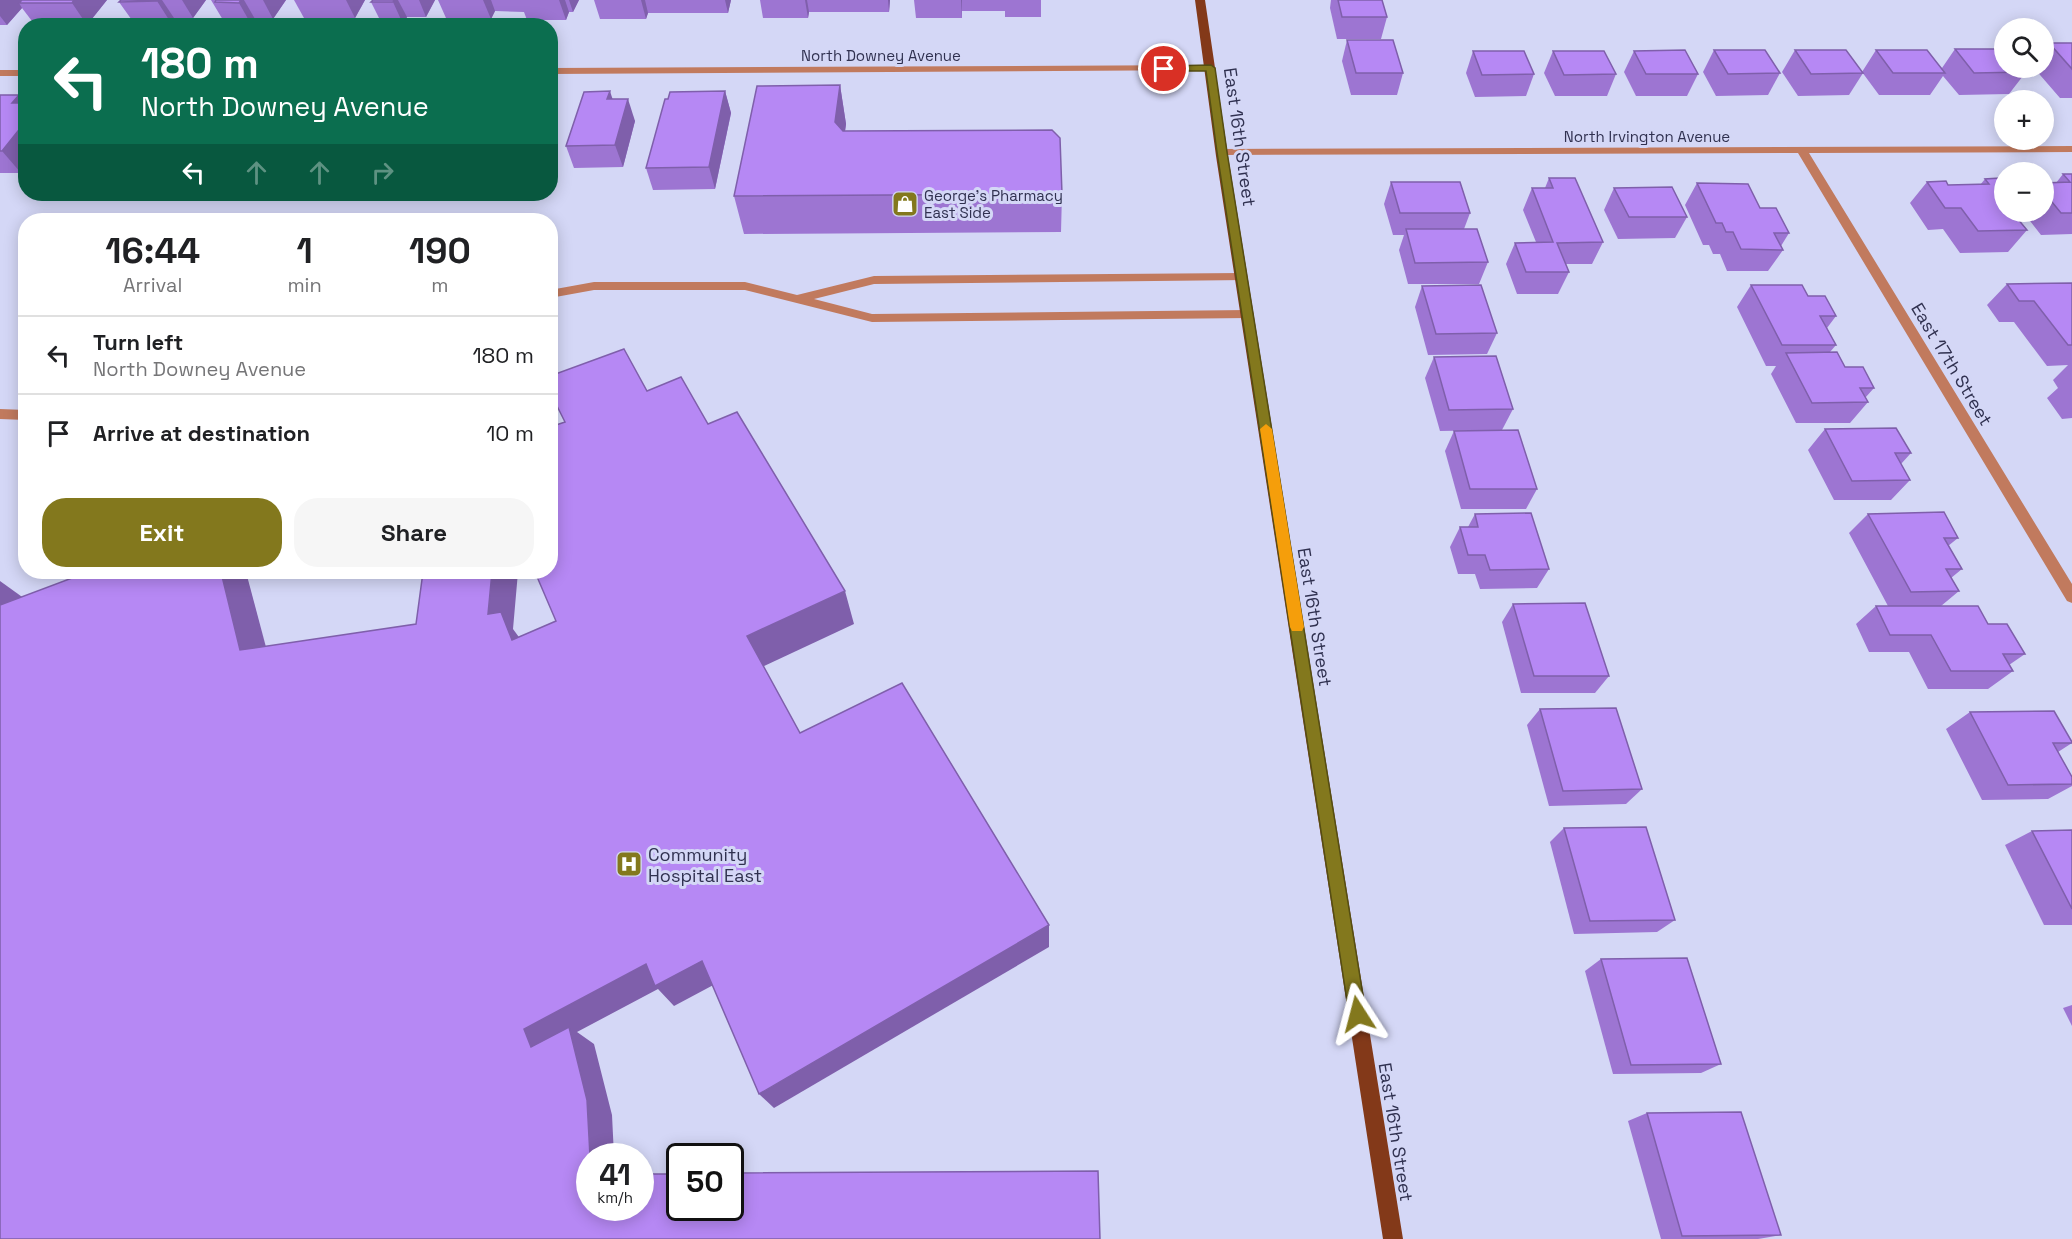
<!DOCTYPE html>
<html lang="en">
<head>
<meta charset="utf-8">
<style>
	body { margin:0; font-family:"Space Grotesk",sans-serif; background:#f6f6f6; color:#202124; height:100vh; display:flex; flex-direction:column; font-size:22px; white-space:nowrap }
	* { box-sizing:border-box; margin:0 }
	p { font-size:20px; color:#757577 }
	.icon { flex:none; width:33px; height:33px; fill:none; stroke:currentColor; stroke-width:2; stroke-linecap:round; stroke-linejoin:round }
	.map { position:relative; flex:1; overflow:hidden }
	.side { position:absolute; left:18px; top:213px; width:540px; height:366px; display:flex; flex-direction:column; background:#fff; border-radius:24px; box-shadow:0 3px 15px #0003 }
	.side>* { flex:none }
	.hud { position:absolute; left:18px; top:18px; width:540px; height:183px; border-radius:24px; box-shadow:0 3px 15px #0003; background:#0b6e4f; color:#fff; overflow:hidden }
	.tools { position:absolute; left:1994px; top:18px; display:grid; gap:12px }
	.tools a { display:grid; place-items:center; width:60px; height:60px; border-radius:50%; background:#fff; box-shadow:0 3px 15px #0003; font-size:30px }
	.speed { position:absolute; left:576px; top:1143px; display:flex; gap:12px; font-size:30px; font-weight:700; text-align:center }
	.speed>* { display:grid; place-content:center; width:78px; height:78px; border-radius:50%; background:#fff; box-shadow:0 3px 15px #0003; line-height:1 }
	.speed small { font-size:15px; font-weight:400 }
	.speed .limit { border:3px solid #111; border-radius:9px; background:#fff; color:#111 }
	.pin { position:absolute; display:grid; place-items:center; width:51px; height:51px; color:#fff; margin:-26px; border:3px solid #fff; border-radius:50%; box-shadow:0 2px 6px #0007 }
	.me { position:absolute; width:66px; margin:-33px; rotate:351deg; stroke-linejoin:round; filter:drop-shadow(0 0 4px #0008) }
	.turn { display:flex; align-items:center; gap:21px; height:126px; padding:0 24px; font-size:27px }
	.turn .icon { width:78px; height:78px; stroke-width:2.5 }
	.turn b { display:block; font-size:42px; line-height:51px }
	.lanes { display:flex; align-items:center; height:57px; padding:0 24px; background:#0003; justify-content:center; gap:30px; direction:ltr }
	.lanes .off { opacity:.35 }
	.eta { display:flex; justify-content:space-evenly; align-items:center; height:102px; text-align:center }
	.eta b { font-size:36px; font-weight:600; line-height:42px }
	.primary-button { display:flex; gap:12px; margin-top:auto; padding:12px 24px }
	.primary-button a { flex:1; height:69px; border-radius:24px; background:#83781d; color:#fff; font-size:24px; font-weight:600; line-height:69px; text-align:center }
	.primary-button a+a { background:#f6f6f6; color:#202124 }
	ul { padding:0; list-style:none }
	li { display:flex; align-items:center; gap:18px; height:78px; padding:0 24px; border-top:2px solid #e0e0e0 }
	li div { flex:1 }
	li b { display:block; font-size:22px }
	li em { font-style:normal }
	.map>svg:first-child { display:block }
</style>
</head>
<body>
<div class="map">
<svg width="2072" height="1239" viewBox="0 0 2072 1239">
	<rect width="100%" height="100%" fill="#d4d7f6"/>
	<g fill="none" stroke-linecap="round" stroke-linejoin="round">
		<g fill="#c17a5e" fill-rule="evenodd">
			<polygon points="1211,65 1216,68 1215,70 550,74 550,68"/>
			<rect x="0" y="70" width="26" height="6"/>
			<polygon points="2072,146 2072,152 1809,153 2072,584 2072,603 2067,601 1798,153 1222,155 1216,152 1222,149"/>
			<polygon points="1242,273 1248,277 1246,280 874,284 814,299 872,314 1248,310 1254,314 1248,318 872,322 745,290 594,290 550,298 550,290 594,282 745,282 797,295 874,276"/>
			<polygon points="0,409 26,410 26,420 0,419"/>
		</g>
		<polygon fill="#833919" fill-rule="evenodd" points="1195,0 1205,0 1228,156 1403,1239 1383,1239 1216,156"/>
	</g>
	<g fill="#9d75d2">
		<polygon points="0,0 107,0 87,25 35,25 22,8 7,25 0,25"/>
		<polygon points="121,0 206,0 193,18 174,18 171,23 134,23 119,2"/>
		<polygon points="211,0 286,0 273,19 255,19 251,24 228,24 225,20 223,20"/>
		<polygon points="294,0 365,0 355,18 304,18"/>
		<polygon points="373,0 435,0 426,17 407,17 403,24 382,24 371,2"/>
		<polygon points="438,0 579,0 573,12 569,12 566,20 527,20 524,12 495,11 491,19 446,18"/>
		<polygon points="594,0 731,0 728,13 648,13 646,19 600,19"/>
		<polygon points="760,0 890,0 889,12 809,12 808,18 763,18"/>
		<polygon points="914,0 1041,0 1041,17 1005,17 1005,11 962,11 962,18 916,18"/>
		<polygon points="1331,0 1382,0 1387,17 1381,39 1337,39 1330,8"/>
		<polygon points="1347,40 1403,73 1397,95 1351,95 1342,61"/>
		<polygon points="2049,43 2072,43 2072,98 2060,98 2034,68 2043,68 2043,51"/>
		<polygon points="1955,49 2026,72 2009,94 1959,95 1943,76 1930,95 1879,95 1862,72 1876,50 1942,68"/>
		<polygon points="1714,50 1780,73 1768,95 1716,96 1703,72"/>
		<polygon points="1795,50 1863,73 1849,95 1798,96 1782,72"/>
		<polygon points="1473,51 1534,74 1526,96 1475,97 1466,73"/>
		<polygon points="1553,51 1616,74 1607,96 1555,96 1544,73"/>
		<polygon points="1634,51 1698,74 1687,96 1636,96 1624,72"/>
		<polygon points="840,85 846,124 845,131 1062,194 1061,232 744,234 734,196"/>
		<polygon points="725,91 731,113 715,189 653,190 646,168"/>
		<polygon points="0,95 19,95 26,103 26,166 21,173 0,173"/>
		<polygon points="613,99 635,121 623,167 574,168 566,146"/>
		<polygon points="2063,174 2072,174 2072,234 2041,235 2023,212 2043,212 2043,183 2056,183"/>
		<polygon points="1549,178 1603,242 1592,264 1566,264 1569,272 1558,294 1517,294 1506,264 1515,243 1536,242 1523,210 1532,188 1545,188"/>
		<polygon points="2000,178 2004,212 2014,212 2013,213 2027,230 2008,252 1960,253 1943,229 1928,230 1910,203 1927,182 1948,185 1980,185 1985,179"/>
		<polygon points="1391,182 1470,213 1464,229 1488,262 1479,284 1408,284 1399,250 1404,235 1393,235 1384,204"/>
		<polygon points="1697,183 1760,208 1789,233 1781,246 1783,250 1768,271 1727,271 1720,254 1713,254 1709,245 1703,245 1685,205"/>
		<polygon points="1614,188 1687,217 1675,238 1618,239 1604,210"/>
		<polygon points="2007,284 2072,284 2072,418 2062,419 2047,398 2058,388 2053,380 2068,365 2047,366 2014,322 1999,322 1987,305"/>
		<polygon points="1751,285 1808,296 1836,316 1827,328 1836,345 1830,352 1845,367 1874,388 1865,398 1868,402 1850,423 1796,423 1771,374 1776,366 1766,366 1737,307"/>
		<polygon points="1422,286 1497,333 1487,354 1428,355 1415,307"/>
		<polygon points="1434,357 1513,409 1502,430 1440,431 1425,378"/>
		<polygon points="1825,429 1911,453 1901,464 1910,480 1891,500 1834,500 1808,450"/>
		<polygon points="1454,431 1537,489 1526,509 1461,509 1445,451"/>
		<polygon points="1475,514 1549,569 1537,588 1480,589 1475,574 1458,574 1450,547 1460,527 1468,527"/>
		<polygon points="1868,514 1958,538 1948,546 1962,569 1951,578 1959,591 1941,606 1988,624 2025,654 2009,665 2013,671 1988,689 1928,689 1909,652 1869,652 1856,624 1876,606 1888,606 1849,533"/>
		<polygon points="1513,604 1609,676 1595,693 1521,693 1502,622"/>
		<polygon points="1540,709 1642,789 1626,804 1549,806 1527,725"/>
		<polygon points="1970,712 2072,743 2058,752 2072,777 2072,786 2048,799 1982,800 1946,729"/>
		<polygon points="1564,828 1675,920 1657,932 1574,934 1550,842"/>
		<polygon points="2072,830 2072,925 2044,925 2005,845 2032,831"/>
		<polygon points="1601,959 1721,1064 1701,1073 1613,1074 1585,971"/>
		<polygon points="2072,1005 2072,1026 2063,1008"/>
		<polygon points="1647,1113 1781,1235 1758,1239 1661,1239 1628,1121"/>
	</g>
	<g fill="#7f5fab">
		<polygon points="0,0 29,0 19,3 22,8 7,25 0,16"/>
		<polygon points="74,0 107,0 87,25 72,3"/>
		<polygon points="158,0 162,0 174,18 171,23 157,1"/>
		<polygon points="182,0 206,0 193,18"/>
		<polygon points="241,0 244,0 255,19 251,24 239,3"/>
		<polygon points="263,0 286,0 273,19"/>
		<polygon points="346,0 365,0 355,18"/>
		<polygon points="394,0 398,0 407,17 403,24 393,2"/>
		<polygon points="419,0 435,0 426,17"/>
		<polygon points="483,0 491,0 495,11 491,19"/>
		<polygon points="559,0 565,0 569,12 566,20"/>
		<polygon points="569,0 579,0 573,12"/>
		<polygon points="641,0 645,0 648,13 646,19"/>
		<polygon points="725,0 731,0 728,13"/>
		<polygon points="805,0 807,0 809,12 808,18"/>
		<polygon points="888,0 890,0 889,12"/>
		<polygon points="961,0 962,0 962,18"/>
		<polygon points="840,85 846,124 841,161 835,122"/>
		<polygon points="610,91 617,113 607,99"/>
		<polygon points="725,91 731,113 715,189 709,167"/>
		<polygon points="19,95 26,104 12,103"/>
		<polygon points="628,99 635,121 623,167 615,145"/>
		<polygon points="550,115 553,122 550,129"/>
		<polygon points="26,121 26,166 21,173 2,151"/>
		<polygon points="221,572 246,572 275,681 240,650"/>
		<polygon points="492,572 518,572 513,629 524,644 535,672 488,614"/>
		<polygon points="0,581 25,599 0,622"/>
		<polygon points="845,591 854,624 760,668 747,636"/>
		<polygon points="1049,925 1049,947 774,1108 759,1094"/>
		<polygon points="702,961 719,982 674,1006 658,989 577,1032 594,1044 612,1115 614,1156 590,1156 531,1047 524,1029 646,964"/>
	</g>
	<g fill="#b688f4" stroke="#7f5fab" stroke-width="1.5">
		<polygon points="22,0 74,0 72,3 19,3"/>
		<polygon points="121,0 158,0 157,1 119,2"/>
		<polygon points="216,0 241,0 239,3 215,2"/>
		<polygon points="373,0 394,0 393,2 371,2"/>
		<polygon points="1338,0 1382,0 1387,17 1342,17"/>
		<polygon points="1347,40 1393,40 1403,73 1356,73"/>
		<polygon points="2049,43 2072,43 2072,69"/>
		<polygon points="1955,49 2004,49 2004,68 2022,68 2026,72 1974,73"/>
		<polygon points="1685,50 1698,74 1646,74 1634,51"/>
		<polygon points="1714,50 1765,50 1780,73 1728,74"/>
		<polygon points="1795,50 1846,50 1863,73 1811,74"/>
		<polygon points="1876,50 1927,50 1945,73 1893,73"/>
		<polygon points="1473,51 1524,51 1534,74 1482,75"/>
		<polygon points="1553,51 1604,51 1616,74 1564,75"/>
		<polygon points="840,85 835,122 843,131 1052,130 1060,138 1062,194 734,196 757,86"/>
		<polygon points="610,91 607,99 628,99 615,145 566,146 584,92"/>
		<polygon points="725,91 709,167 646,168 665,99 668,99 670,92"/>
		<polygon points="0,95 19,95 12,103 26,103 26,121 2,151 0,151"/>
		<polygon points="2063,174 2072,174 2072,213 2061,213 2043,191 2043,183 2070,182"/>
		<polygon points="1549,178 1575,178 1603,242 1557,243 1569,272 1526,272 1515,243 1553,242 1532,188 1553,188"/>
		<polygon points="2000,178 2004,184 2004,212 2012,212 2027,230 1978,231 1961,208 1945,208 1927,182 1946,181 1948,185 1989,184 1985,179"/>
		<polygon points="1391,182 1460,182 1470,213 1400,213"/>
		<polygon points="1697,183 1748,184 1760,208 1776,208 1789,233 1774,233 1783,250 1741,249 1733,232 1726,232 1722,223 1716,223"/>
		<polygon points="1672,187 1687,217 1629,217 1614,188"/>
		<polygon points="1406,229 1477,229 1488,262 1415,263"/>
		<polygon points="2072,283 2072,345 2068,345 2034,301 2019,301 2007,284"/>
		<polygon points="1481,285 1497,333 1436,334 1422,286"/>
		<polygon points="1751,285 1802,285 1808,296 1825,296 1836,316 1820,316 1836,345 1782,345"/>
		<polygon points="624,349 647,391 681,377 708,424 737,412 845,591 747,636 800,733 902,683 1049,925 759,1094 702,961 655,986 646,964 524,1029 531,1047 569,1027 587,1100 590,1156 590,1208 640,1208 640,1174 680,1174 680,1208 730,1208 730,1173 1098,1171 1100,1239 0,1239 0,605 88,572 221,572 240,650 416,624 423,572 492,572 488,614 501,612 512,640 556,621 535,572 550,572 550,427 565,422 550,392 550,376"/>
		<polygon points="1837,352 1845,367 1863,367 1874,388 1860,388 1868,402 1812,403 1786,353"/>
		<polygon points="1496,356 1513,409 1449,410 1434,357"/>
		<polygon points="1896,428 1911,453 1895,453 1910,480 1852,481 1825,429"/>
		<polygon points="1518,430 1537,489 1470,489 1454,431"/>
		<polygon points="1944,512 1958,538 1944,538 1962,569 1946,569 1959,591 1911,592 1868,514"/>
		<polygon points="1531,513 1549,569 1490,570 1485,555 1468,555 1460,527 1478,527 1475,514"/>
		<polygon points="1585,603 1609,676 1534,676 1513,604"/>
		<polygon points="1876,606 1978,606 1988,624 2007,624 2025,654 2003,654 2013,671 1951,671 1931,635 1890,635"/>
		<polygon points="1616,708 1642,789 1563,791 1540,709"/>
		<polygon points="2054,711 2072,742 2072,743 2053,743 2072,777 2072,784 2008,785 1970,712"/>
		<polygon points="1646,827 1675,920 1590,921 1564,828"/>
		<polygon points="2072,830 2072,909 2032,831"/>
		<polygon points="1687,958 1721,1064 1631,1065 1601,959"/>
		<polygon points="1741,1112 1781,1235 1682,1236 1647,1113"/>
	</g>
	<polygon fill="#83781d" stroke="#554e13" stroke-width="1.5" points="1211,65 1215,68 1227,152 1366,1014 1364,1020 1358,1023 1352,1020 1349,1014 1217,152 1206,71 1164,71 1160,69 1164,66"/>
	<polygon fill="#f59e0b" points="1266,424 1272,429 1304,627 1302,631 1292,631 1290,627 1260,429"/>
	<defs>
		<g id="shop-square" transform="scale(1.35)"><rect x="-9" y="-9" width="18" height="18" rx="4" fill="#83781d" stroke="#d4d7f6"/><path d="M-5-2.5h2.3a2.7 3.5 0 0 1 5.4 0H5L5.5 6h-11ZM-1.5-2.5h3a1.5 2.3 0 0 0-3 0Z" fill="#fff"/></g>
		<g id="hospital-square" transform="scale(1.35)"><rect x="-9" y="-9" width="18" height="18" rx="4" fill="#83781d" stroke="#d4d7f6"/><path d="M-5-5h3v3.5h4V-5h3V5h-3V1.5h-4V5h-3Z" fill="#fff"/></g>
	</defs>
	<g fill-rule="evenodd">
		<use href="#shop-square" x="905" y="204"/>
		<use href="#hospital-square" x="629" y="864"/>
	</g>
	<g text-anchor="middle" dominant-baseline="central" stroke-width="6" stroke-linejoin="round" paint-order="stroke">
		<g font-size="15" fill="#303150" stroke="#d4d7f6">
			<text x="881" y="55">North Downey Avenue</text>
			<text x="1647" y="136">North Irvington Avenue</text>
		</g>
		<g font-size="15" fill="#303150" stroke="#d4d7f6" text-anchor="start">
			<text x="924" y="195">George's Pharmacy<tspan x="924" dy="17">East Side</tspan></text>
		</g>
		<g font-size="18" fill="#303150" stroke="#d4d7f6">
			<text transform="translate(1240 137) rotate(82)">East 16th Street</text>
			<text transform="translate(1952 364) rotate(59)">East 17th Street</text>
			<text transform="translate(1315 617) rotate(81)">East 16th Street</text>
			<text transform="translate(1396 1132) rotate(81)">East 16th Street</text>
		</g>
		<g font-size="18" fill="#303150" stroke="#d4d7f6" text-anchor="start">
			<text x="648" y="854">Community<tspan x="648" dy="21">Hospital East</tspan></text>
		</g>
	</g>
</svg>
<div class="tools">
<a><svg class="icon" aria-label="search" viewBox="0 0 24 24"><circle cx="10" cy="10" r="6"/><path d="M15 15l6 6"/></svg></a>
<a>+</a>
<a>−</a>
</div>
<div class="speed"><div>41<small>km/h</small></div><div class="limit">50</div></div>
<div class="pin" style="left:1164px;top:69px;background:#d93025"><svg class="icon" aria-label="arrive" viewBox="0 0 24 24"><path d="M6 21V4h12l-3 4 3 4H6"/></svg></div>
<svg class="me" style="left:1358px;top:1014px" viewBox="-20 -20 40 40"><path d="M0-17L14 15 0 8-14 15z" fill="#83781d" stroke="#fff" stroke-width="4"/></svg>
<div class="hud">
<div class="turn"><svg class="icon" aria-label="left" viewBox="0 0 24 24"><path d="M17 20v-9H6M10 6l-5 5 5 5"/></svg><div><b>180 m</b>North Downey Avenue</div></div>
<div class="lanes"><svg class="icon" aria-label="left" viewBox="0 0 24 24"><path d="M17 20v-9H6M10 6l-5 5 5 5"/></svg><svg class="icon off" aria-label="ahead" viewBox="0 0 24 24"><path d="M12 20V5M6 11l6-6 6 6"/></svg><svg class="icon off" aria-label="ahead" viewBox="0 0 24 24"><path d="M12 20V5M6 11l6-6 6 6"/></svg><svg class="icon off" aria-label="right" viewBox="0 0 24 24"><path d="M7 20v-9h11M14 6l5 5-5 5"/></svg></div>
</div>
<section class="side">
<div class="eta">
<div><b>16:44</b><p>Arrival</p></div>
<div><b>1</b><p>min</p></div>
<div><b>190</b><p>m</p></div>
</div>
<ul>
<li><svg class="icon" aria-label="left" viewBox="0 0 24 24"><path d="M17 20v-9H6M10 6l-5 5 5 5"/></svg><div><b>Turn left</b><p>North Downey Avenue</p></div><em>180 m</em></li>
<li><svg class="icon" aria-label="arrive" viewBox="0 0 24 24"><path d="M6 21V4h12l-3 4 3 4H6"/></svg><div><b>Arrive at destination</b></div><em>10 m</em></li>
</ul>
<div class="primary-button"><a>Exit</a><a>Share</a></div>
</section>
</div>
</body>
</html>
